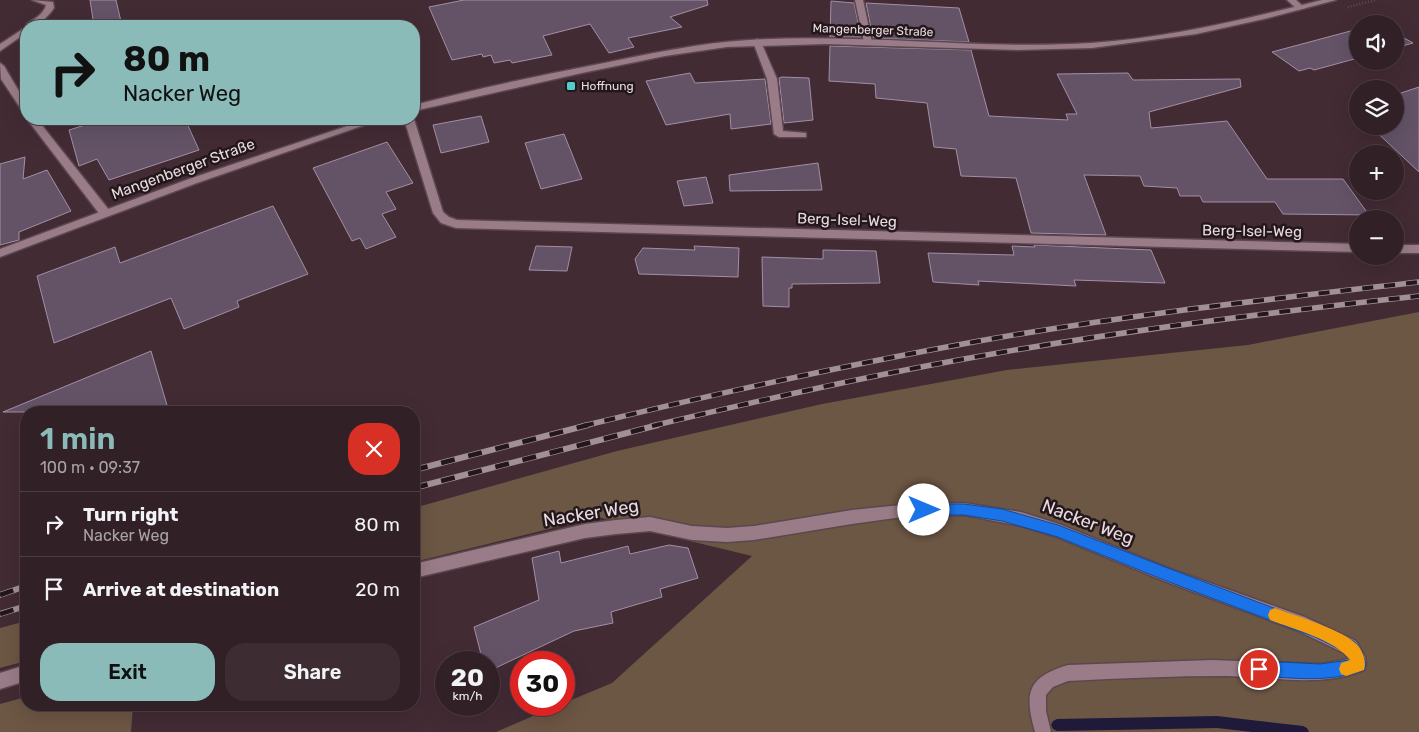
<!DOCTYPE html>
<html lang="en">
<head>
<meta charset="utf-8">
<style>
	body { margin:0; font-family:Rubik,sans-serif; background:#3d2d33; color:#f1f3f6; height:100vh; display:flex; flex-direction:column; font-size:19px; white-space:nowrap }
	* { box-sizing:border-box; margin:0 }
	p { font-size:16px; color:#a8a3a7 }
	.icon { flex:none; width:28px; height:28px; fill:none; stroke:currentColor; stroke-width:2; stroke-linecap:round; stroke-linejoin:round }
	.map { position:relative; flex:1; overflow:hidden }
	.panel { position:absolute; left:20px; top:406px; width:400px; height:305px; display:flex; flex-direction:column; background:#322027; border-radius:20px; box-shadow:0 5px 20px #0002,0 0 0 1px #4d3e44 }
	.panel>* { flex:none }
	.guide { position:absolute; left:20px; top:20px; width:400px; height:105px; border-radius:20px; box-shadow:0 5px 20px #0002,0 0 0 1px #4d3e44; background:#8bbbb9; color:#111; overflow:hidden }
	.tools { position:absolute; left:1349px; top:15px; display:grid; gap:10px }
	.tools a { display:grid; place-items:center; width:55px; height:55px; border-radius:50%; background:#322027; box-shadow:0 5px 20px #0002,0 0 0 1px #4d3e44; font-size:25px }
	.speed { position:absolute; left:435px; top:651px; display:flex; gap:10px; font-size:25px; font-weight:700; text-align:center }
	.speed>* { display:grid; place-content:center; width:65px; height:65px; border-radius:50%; background:#322027; box-shadow:0 5px 20px #0002,0 0 0 1px #4d3e44; line-height:1 }
	.speed small { font-size:12px; font-weight:400 }
	.speed .limit { border:8px solid #d22; background:#fff; color:#111 }
	.pin { position:absolute; display:grid; place-items:center; width:42px; height:42px; color:#fff; margin:-21px; border:2px solid #fff; border-radius:50%; box-shadow:0 1px 5px #0007 }
	.me { position:absolute; width:55px; margin:-28px; rotate:90deg; stroke-linejoin:round; filter:drop-shadow(0 0 4px #0008) }
	.turn { display:flex; align-items:center; gap:18px; height:105px; padding:0 20px; font-size:22px }
	.turn .icon { width:65px; height:65px; stroke-width:2.5 }
	.turn b { display:block; font-size:35px; line-height:42px }
	.round { display:grid; place-items:center; flex:none; width:52px; height:52px; border-radius:20px; background:#3d2d33 }
	.summary { display:flex; align-items:center; justify-content:space-between; height:85px; padding:0 20px }
	h1 { font-size:30px; font-weight:600; line-height:38px; color:#8bbbb9 }
	.cta { display:flex; gap:10px; margin-top:auto; padding:10px 20px }
	.cta a { flex:1; height:58px; border-radius:20px; background:#8bbbb9; color:#111; font-size:20px; font-weight:600; line-height:58px; text-align:center }
	.cta a+a { background:#3d2d33; color:#f1f3f6 }
	ul { padding:0; list-style:none }
	li { display:flex; align-items:center; gap:15px; height:65px; padding:0 20px; border-top:1px solid #4d3e44 }
	li div { flex:1 }
	li b { display:block; font-size:19px }
	li em { font-style:normal }
	.map>svg:first-child { display:block }
</style>
</head>
<body>
<div class="map">
<svg width="1419" height="732" viewBox="0 0 1419 732">
	<rect width="100%" height="100%" fill="#432b34"/>
	<g fill="#6c5644">
		<polygon points="1419,312 1419,732 496,732 559,705 564,705 564,703 612,683 752,556 661,534 598,517 414,562 414,508 617,451 822,404 1007,370 1248,345"/>
		<polygon points="26,621 26,661 0,668 0,628"/>
		<polygon points="26,697 26,705 133,705 131,732 0,732 0,704"/>
	</g>
	<g fill="none" stroke-linecap="round" stroke-linejoin="round">
		<polygon fill="#1f193a" fill-rule="evenodd" points="1217,716 1303,726 1307,728 1309,732 1252,732 1217,728 1057,731 1053,729 1051,725 1053,721 1057,719"/>
	</g>
	<g fill="#645367" stroke="#a28fa5">
		<polygon points="90,0 116,0 122,26 94,26"/>
		<polygon points="464,0 707,0 708,5 670,17 682,27 628,38 634,47 609,53 590,24 543,36 552,55 512,63 510,60 494,63 491,55 483,57 482,54 452,60 429,7"/>
		<polygon points="831,1 854,3 861,37 830,37"/>
		<polygon points="866,3 959,8 969,42 873,38"/>
		<polygon points="1358,29 1358,58 1314,70 1310,68 1299,71 1272,52"/>
		<polygon points="1395,33 1413,43 1395,48"/>
		<polygon points="830,46 971,50 989,116 1068,120 1066,114 1077,114 1057,74 1128,73 1133,80 1240,79 1241,87 1149,112 1151,128 1227,121 1267,179 1343,179 1369,215 1283,214 1275,202 1203,202 1200,196 1180,196 1177,188 1144,186 1140,176 1084,175 1106,235 1031,233 1016,178 961,176 956,149 934,147 927,103 876,98 875,84 829,81"/>
		<polygon points="690,73 695,83 765,79 771,124 731,129 730,114 666,125 646,81"/>
		<polygon points="782,77 809,78 813,120 784,123 779,78"/>
		<polygon points="1419,87 1419,172 1370,126 1395,126 1395,95"/>
		<polygon points="481,116 489,142 441,153 433,125"/>
		<polygon points="83,119 185,119 199,150 109,180 97,159 79,166 69,130 85,125"/>
		<polygon points="564,134 582,179 541,189 525,143"/>
		<polygon points="387,142 413,183 386,192 396,209 382,214 396,237 366,249 360,238 352,241 313,168"/>
		<polygon points="25,157 23,179 47,170 71,211 19,232 19,240 0,245 0,164"/>
		<polygon points="818,163 822,190 730,191 729,175"/>
		<polygon points="706,177 713,203 684,206 677,181"/>
		<polygon points="273,206 308,274 237,301 239,307 184,329 171,298 54,343 37,276 115,247 120,263"/>
		<polygon points="1034,245 1151,250 1165,283 1074,280 1076,286 978,281 979,285 933,282 928,253 1014,255 1012,246 1035,247"/>
		<polygon points="536,246 572,247 567,271 529,270"/>
		<polygon points="694,246 739,248 738,277 639,274 635,259 643,248 695,250"/>
		<polygon points="823,250 876,251 880,283 792,284 792,288 789,288 789,307 763,306 762,257 823,259"/>
		<polygon points="151,351 169,412 3,412"/>
		<polygon points="669,545 688,548 698,578 660,589 662,597 611,612 613,623 574,631 489,671 489,662 483,662 474,627 539,600 532,558 559,551 561,563 628,546 630,554"/>
	</g>
	<g fill="none" stroke-linecap="round" stroke-linejoin="round">
		<g stroke="#5b474f" stroke-width="3">
			<g id="service">
				<path d="M32,0L53,2L54,8C47,18 39,26 26,26V33L0,51V44L26,27V26L27,24C34,19 44,14 46,5Z"/>
				<polygon points="855,0 863,0 872,42 871,44 864,42"/>
				<polygon points="1287,0 1296,0 1305,8 1298,10"/>
				<polygon points="757,39 761,42 777,79 783,131 806,133 806,137 779,137 774,134 767,79 753,42"/>
				<polygon points="0,63 4,66 26,103 26,113 23,112 1,79"/>
				<polygon points="27,119 37,119 109,210 110,213 109,216 101,216"/>
				<polygon points="404,119 414,119 443,212 449,217 457,220 1358,244 1358,252 456,228 441,223 433,213"/>
				<rect x="1395" y="245" width="24" height="8"/>
			</g>
		</g>
		<g stroke="#5b474f" stroke-width="3">
			<g id="minor">
				<path d="M964,503L1021,512L1059,524L1165,567L1305,617L1356,641L1365,657L1366,664L1364,670C1321,688 1273,677 1228,676C1175,676 1121,678 1068,681L1053,687L1046,695V711L1051,732H1035C1024,693 1027,677 1068,665L1212,660L1322,664L1349,659L1344,653L1296,630L1164,581L1057,537L1021,526L964,515L910,516L852,524L754,540L727,542L692,540L650,531L616,534L585,538L414,578V564L585,524L616,520L650,517L692,526L727,528L754,526L852,510L910,504Z"/>
				<polygon points="26,665 26,681 0,689 0,673"/>
			</g>
		</g>
		<g stroke="#5b474f" stroke-width="3">
			<g id="secondary">
				<path d="M1322,0H1336L1264,19L1196,34L1092,48L1018,50L825,44L727,47L665,56L582,73L414,111V105C475,89 537,76 599,64C648,54 699,43 749,40C863,33 977,50 1091,43C1169,38 1246,19 1322,0Z"/>
				<polygon points="368,119 382,119 197,183 0,257 0,249 189,179"/>
			</g>
		</g>
		<polyline stroke="#776269" stroke-width="2.5" stroke-dasharray="0.5 2.5" stroke-linecap="butt" points="1348,7 1376,0"/>
		<use href="#service" fill="#997c87" fill-rule="evenodd"/>
		<use href="#minor" fill="#997c87" fill-rule="evenodd"/>
		<use href="#secondary" fill="#997c87" fill-rule="evenodd"/>
		<g stroke="#a39097" stroke-width="5.5">
			<g id="rail-far1">
				<path d="M583,426C714,394 846,365 979,341C1125,315 1272,299 1419,282"/>
				<path d="M652,426C761,400 871,375 981,356C1126,330 1273,312 1419,296"/>
			</g>
		</g>
		<g stroke="#a39097" stroke-width="6">
			<g id="rail">
				<polyline points="414,470 588,425"/>
				<polyline points="414,488 658,425"/>
				<polyline points="0,595 26,586"/>
				<polyline points="0,614 26,606"/>
			</g>
		</g>
		<use href="#rail-far1" stroke="#22171b" stroke-width="4" stroke-dasharray="11" stroke-linecap="butt"/>
		<use href="#rail" stroke="#22171b" stroke-width="4.5" stroke-dasharray="14" stroke-linecap="butt"/>
	</g>
	<path fill="#1a73e8" stroke="#114b97" d="M924,504H964L1002,509L1058,525L1165,567L1324,627L1355,642L1362,652L1366,664L1364,670C1330,683 1294,678 1259,676L1254,674L1252,669L1254,664L1259,661L1320,664L1350,660L1345,652L1315,637L1164,580L1058,537L1002,521L964,515H924L920,514L918,510L920,505Z"/>
	<path fill="#f59e0b" d="M1275,608C1296,616 1337,628 1354,642C1362,648 1367,661 1364,670L1346,676L1341,674L1339,669L1341,663L1350,660C1336,640 1293,629 1270,620L1268,615L1270,610Z"/>
	<rect fill="#53cdc9" stroke="#22171b" stroke-width="2" x="566" y="81" width="10" height="10" rx="2.5"/>
	<g text-anchor="middle" dominant-baseline="central" stroke-width="5" stroke-linejoin="round" paint-order="stroke">
		<g font-size="12" fill="#ebdbe0" stroke="#22171b">
			<text transform="translate(873 30) rotate(2)">Mangenberger Straße</text>
		</g>
		<g font-size="12" fill="#ebdbe0" stroke="#22171b" text-anchor="start">
			<text x="581" y="86">Hoffnung</text>
		</g>
		<g font-size="15" fill="#ebdbe0" stroke="#22171b">
			<text transform="translate(183 169) rotate(-20)">Mangenberger Straße</text>
			<text transform="translate(847 220) rotate(2)">Berg-Isel-Weg</text>
			<text transform="translate(1252 231) rotate(1)">Berg-Isel-Weg</text>
		</g>
		<g font-size="18" fill="#ebdbe0" stroke="#22171b">
			<text transform="translate(591 513) rotate(-9)">Nacker Weg</text>
			<text transform="translate(1088 522) rotate(21)">Nacker Weg</text>
		</g>
	</g>
</svg>
<div class="tools">
<a><svg class="icon" aria-label="sound" viewBox="0 0 24 24"><path d="M4 9h4l5-4v14l-5-4H4zM17 9q2 3 0 6"/></svg></a>
<a><svg class="icon" aria-label="layers" viewBox="0 0 24 24"><path d="M12 4l9 5-9 5-9-5zM3 14l9 5 9-5"/></svg></a>
<a>+</a>
<a>−</a>
</div>
<div class="speed"><div>20<small>km/h</small></div><div class="limit">30</div></div>
<div class="pin" style="left:1259px;top:669px;background:#d93025"><svg class="icon" aria-label="arrive" viewBox="0 0 24 24"><path d="M6 21V4h12l-3 4 3 4H6"/></svg></div>
<svg class="me" style="left:924px;top:510px" viewBox="-20 -20 40 40"><circle r="19" fill="#fff"/><path d="M0-13L10 11 0 6-10 11z" fill="#1a73e8"/></svg>
<div class="guide">
<div class="turn"><svg class="icon" aria-label="right" viewBox="0 0 24 24"><path d="M7 20v-9h11M14 6l5 5-5 5"/></svg><div><b>80 m</b>Nacker Weg</div></div>
</div>
<section class="panel">
<div class="summary"><div><h1>1 min</h1><p>100 m · 09:37</p></div><a class="round" style="background:#d93025;color:#fff"><svg class="icon" aria-label="close" viewBox="0 0 24 24"><path d="M6 6l12 12M18 6L6 18"/></svg></a></div>
<ul>
<li><svg class="icon" aria-label="right" viewBox="0 0 24 24"><path d="M7 20v-9h11M14 6l5 5-5 5"/></svg><div><b>Turn right</b><p>Nacker Weg</p></div><em>80 m</em></li>
<li><svg class="icon" aria-label="arrive" viewBox="0 0 24 24"><path d="M6 21V4h12l-3 4 3 4H6"/></svg><div><b>Arrive at destination</b></div><em>20 m</em></li>
</ul>
<div class="cta"><a>Exit</a><a>Share</a></div>
</section>
</div>
</body>
</html>
